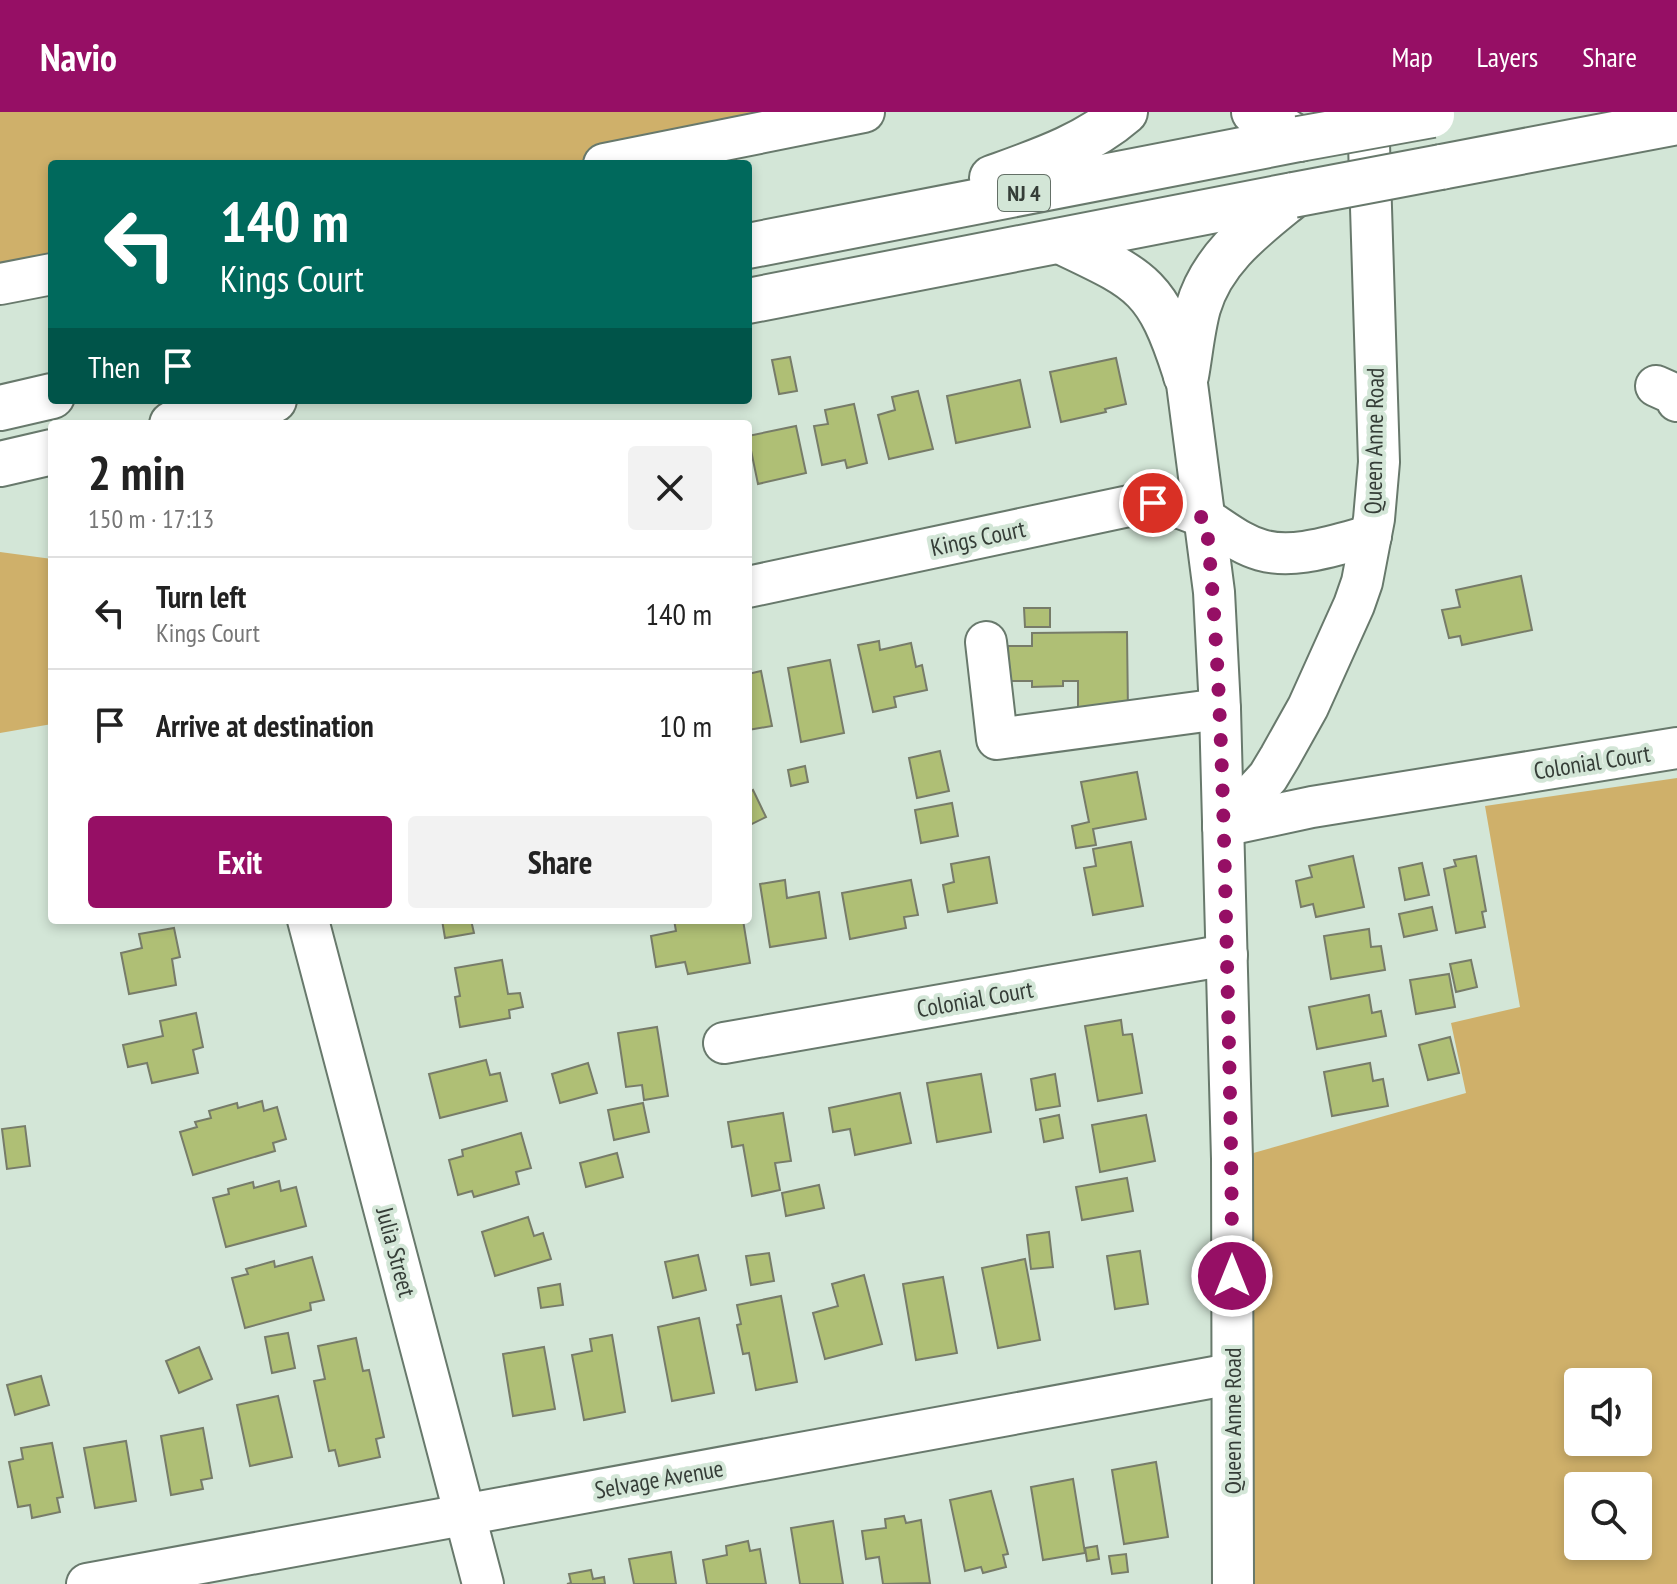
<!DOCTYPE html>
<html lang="en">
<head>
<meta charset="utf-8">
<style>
	body { margin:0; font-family:"PT Sans Narrow",sans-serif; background:#f2f2f2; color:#222; height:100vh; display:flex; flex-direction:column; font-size:30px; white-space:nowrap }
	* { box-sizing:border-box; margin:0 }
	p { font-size:26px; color:#767676 }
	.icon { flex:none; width:44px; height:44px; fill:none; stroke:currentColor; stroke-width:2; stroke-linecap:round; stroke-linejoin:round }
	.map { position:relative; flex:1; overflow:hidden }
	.side { position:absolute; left:48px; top:308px; width:704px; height:504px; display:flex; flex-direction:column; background:#fff; border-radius:8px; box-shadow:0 4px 12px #0003 }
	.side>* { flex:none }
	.hud { position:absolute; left:48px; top:48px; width:704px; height:244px; border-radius:8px; box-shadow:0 4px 12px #0003; background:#00695c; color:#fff; overflow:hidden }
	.controls { position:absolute; left:1564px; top:1256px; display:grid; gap:16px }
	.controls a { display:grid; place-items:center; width:88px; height:88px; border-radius:8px; background:#fff; box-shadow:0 4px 12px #0003; font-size:40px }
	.pin { position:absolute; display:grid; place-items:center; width:68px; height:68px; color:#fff; margin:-34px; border:4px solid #fff; border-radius:50%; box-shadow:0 2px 8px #0007 }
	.me { position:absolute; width:88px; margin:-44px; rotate:0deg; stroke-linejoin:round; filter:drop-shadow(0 0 6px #0008) }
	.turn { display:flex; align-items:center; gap:28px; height:168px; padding:0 40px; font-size:36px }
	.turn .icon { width:104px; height:104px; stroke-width:2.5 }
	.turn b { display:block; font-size:56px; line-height:68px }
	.then { display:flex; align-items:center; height:76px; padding:0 40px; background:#0003; gap:16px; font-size:30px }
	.round { display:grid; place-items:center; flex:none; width:84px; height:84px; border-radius:8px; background:#f2f2f2 }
	.headline { display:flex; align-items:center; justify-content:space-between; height:136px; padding:0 40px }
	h1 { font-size:48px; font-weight:600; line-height:60px }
	.action { display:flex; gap:16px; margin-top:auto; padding:16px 40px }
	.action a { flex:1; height:92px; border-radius:8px; background:#960f65; color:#fff; font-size:32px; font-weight:600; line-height:92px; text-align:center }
	.action a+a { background:#f2f2f2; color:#222 }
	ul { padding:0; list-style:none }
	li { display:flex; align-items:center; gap:24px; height:112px; padding:0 40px; border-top:2px solid #e0e0e0 }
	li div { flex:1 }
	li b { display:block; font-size:30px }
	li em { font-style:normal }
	header { display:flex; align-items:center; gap:48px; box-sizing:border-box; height:112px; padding:0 40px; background:#960f65; color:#fff }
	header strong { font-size:38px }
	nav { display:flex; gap:44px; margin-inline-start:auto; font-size:28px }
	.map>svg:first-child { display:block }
</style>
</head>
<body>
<header>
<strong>Navio</strong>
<nav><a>Map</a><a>Layers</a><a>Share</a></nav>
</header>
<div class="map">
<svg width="1677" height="1472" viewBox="0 0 1677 1472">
	<rect width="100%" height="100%" fill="#d3e6d7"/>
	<g fill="#cfb06a" fill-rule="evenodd">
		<polygon points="0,0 864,0 604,52 52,52 52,162 0,172"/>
		<polygon points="0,440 52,447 52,612 0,621"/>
		<path d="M1677,666V1472H1233L1232,1047L1466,981L1451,911L1520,895L1485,694ZM1578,1270H1638V1330H1578ZM1578,1374H1638V1434H1578Z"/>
	</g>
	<g fill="#afbf75" stroke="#777c69" stroke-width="2">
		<polygon points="790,245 797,279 779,282 772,248"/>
		<polygon points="1116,246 1126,292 1105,297 1106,300 1061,310 1050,260"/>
		<polygon points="1020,268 1030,315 956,331 947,284"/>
		<polygon points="918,279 933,337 889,347 878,303 895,298 892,285"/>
		<polygon points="854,292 867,351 847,356 845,348 822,353 814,314 828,312 825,298"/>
		<polygon points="796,314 806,361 758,372 748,324"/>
		<polygon points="1521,464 1532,518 1462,533 1460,524 1449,526 1442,498 1460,495 1456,478"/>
		<polygon points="1024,496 1050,496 1050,515 1025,515"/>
		<polygon points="1127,520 1128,601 1078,608 1078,569 1063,569 1063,574 1032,575 1032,569 1009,569 1008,534 1032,534 1032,521"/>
		<polygon points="879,529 880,538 911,531 916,555 922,553 927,578 894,585 896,595 873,600 858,533"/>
		<polygon points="830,548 844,621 801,630 788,556"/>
		<polygon points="761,559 772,614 748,618 748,562"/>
		<polygon points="940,639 949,679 917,686 909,646"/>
		<polygon points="805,654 808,670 791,674 788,658"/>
		<polygon points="1137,660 1146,707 1093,717 1096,733 1076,736 1072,714 1089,710 1081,670"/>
		<polygon points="753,678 766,705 748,714 748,681"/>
		<polygon points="952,691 958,724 921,731 915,698"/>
		<polygon points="1131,730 1143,794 1093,803 1084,756 1096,754 1093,737"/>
		<polygon points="1353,744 1364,795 1316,805 1313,792 1301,795 1296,769 1312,765 1309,754"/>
		<polygon points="1476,744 1486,799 1482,800 1485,815 1456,821 1444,757 1456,754 1454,748"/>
		<polygon points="989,745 997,791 948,800 943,773 954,770 951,752"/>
		<polygon points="1422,751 1429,783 1405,788 1399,756"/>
		<polygon points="785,768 787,786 819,780 826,826 770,835 760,772"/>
		<polygon points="911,768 918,803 904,805 906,816 850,827 842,781"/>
		<polygon points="1432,795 1437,818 1404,825 1399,802"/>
		<polygon points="442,808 471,808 474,821 445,826"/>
		<polygon points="674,808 743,808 750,851 688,862 685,850 656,855 651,824 676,819"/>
		<polygon points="174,816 180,845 172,847 176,873 129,882 121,841 142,836 139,822"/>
		<polygon points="1369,817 1371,835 1381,834 1385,858 1331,867 1324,824"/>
		<polygon points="502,848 508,882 520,881 523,895 509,898 510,906 460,915 455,885 460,884 455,856"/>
		<polygon points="1471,848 1477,875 1456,880 1450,852"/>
		<polygon points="1449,862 1455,895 1416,902 1410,868"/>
		<polygon points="1369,883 1372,901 1381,899 1386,924 1317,937 1309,895"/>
		<polygon points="196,901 203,935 193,938 198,961 152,971 147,951 128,955 123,933 163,924 160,909"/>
		<polygon points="1121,908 1123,923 1132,922 1142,981 1098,989 1085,914"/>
		<polygon points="657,915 668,984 644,988 642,973 626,975 618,921"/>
		<polygon points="1450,925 1459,961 1428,968 1419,933"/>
		<polygon points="486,948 490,963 500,961 507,989 440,1006 429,962"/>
		<polygon points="588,951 597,981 560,991 552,962"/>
		<polygon points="1370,951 1373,969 1383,967 1388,994 1332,1004 1324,960"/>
		<polygon points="981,962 991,1020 937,1030 927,971"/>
		<polygon points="1055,962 1060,994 1036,998 1031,967"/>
		<polygon points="900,981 911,1031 855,1043 850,1017 833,1020 829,996"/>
		<polygon points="262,989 264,999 277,995 286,1027 273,1031 275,1039 193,1063 180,1020 197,1015 195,1010 211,1006 209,999 237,991 238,996"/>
		<polygon points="643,991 649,1020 614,1028 608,998"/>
		<polygon points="783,1001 791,1049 775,1051 780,1078 752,1084 743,1033 732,1035 728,1010"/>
		<polygon points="1059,1003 1063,1026 1044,1030 1040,1007"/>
		<polygon points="1146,1003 1155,1049 1100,1060 1092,1013"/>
		<polygon points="25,1014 30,1054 7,1057 2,1017"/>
		<polygon points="521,1021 531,1056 516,1060 519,1072 474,1085 472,1079 458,1083 449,1048 463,1044 462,1038"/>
		<polygon points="617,1041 623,1065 586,1075 580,1051"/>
		<polygon points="1127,1066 1133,1099 1082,1108 1076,1075"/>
		<polygon points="279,1069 281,1079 296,1075 306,1114 226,1135 213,1086 229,1082 228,1077 253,1070 254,1076"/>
		<polygon points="819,1073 824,1096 786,1104 782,1081"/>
		<polygon points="528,1105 534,1124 543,1121 551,1147 495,1164 482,1120"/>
		<polygon points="1049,1120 1053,1155 1031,1157 1027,1123"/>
		<polygon points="1140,1139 1148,1192 1115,1197 1107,1144"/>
		<polygon points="769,1141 774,1169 751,1173 746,1144"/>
		<polygon points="698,1143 706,1178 673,1186 665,1150"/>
		<polygon points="312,1145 324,1188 310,1191 311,1198 245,1216 232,1166 248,1162 246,1157 274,1149 275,1155"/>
		<polygon points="1025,1147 1040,1228 998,1236 982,1156"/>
		<polygon points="864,1163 882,1232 825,1247 813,1201 838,1194 832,1172"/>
		<polygon points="943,1165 957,1241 916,1248 903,1172"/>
		<polygon points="560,1172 563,1193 541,1196 538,1176"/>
		<polygon points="781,1184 797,1270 756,1278 749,1241 743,1242 737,1213 741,1212 737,1193"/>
		<polygon points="699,1206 714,1281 672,1289 658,1215"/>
		<polygon points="288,1221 295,1256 272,1261 265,1225"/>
		<polygon points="612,1223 625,1300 584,1308 572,1243 592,1239 590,1227"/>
		<polygon points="356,1226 363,1259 369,1258 384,1325 376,1327 380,1345 339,1354 335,1338 329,1339 314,1269 325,1267 318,1234"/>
		<polygon points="199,1235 212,1267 179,1281 166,1249"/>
		<polygon points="544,1235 555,1297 513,1304 503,1242"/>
		<polygon points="41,1264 49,1293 15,1303 7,1273"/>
		<polygon points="278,1284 292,1345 250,1354 237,1293"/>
		<polygon points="203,1316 212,1366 201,1368 203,1377 171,1383 161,1324"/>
		<polygon points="126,1329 136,1389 95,1396 84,1336"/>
		<polygon points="52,1331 63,1385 57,1386 60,1400 32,1406 30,1393 18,1395 9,1350 23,1347 21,1336"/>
		<polygon points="1156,1350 1168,1425 1124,1432 1112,1358"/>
		<polygon points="1073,1367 1085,1441 1043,1448 1031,1375"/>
		<polygon points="991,1379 1008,1442 1003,1443 1006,1455 983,1461 981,1455 965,1459 950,1388"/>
		<polygon points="904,1404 906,1411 921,1408 930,1471 883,1472 879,1445 866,1447 862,1419 886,1416 885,1407"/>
		<polygon points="833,1409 843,1472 800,1472 791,1416"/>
		<polygon points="748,1429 750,1439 760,1437 766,1472 707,1472 703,1448 727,1443 726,1434"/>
		<polygon points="1097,1434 1099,1447 1087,1449 1085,1436"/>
		<polygon points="671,1440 676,1472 634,1472 629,1447"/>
		<polygon points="1126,1442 1128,1460 1112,1462 1109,1444"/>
		<polygon points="591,1458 593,1467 604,1465 605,1472 567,1472 571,1471 569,1462"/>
	</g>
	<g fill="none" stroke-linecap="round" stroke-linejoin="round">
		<g stroke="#68796c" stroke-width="44">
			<g id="minor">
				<polyline points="604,52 864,0"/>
				<polyline points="0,172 52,162"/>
				<polyline points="1186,264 1214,480 1220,597 1232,1047 1233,1472"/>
				<polyline points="1656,274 1676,283 1677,289"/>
				<path d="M748,475L1129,394C1156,390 1183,393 1207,408C1225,419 1240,432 1261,438C1296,448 1337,432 1371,424"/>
				<polyline points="986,530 997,627 1220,597"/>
				<polyline points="1223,714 1268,665 1280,645 1308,595 1354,493 1362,470 1374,407 1379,350 1368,0"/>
				<polyline points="1223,714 1312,695 1677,636"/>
				<polyline points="308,808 483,1472"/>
				<polyline points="724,931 1227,843"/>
				<polyline points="87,1472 1231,1262"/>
			</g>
		</g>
		<g stroke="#68796c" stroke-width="48">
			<g id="highway">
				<polyline points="1254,0 1299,27"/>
				<polyline points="1441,55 1677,10"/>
				<path d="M992,66C1039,49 1087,33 1125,0"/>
				<path d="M1062,130C1142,168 1157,173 1185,260"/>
				<polyline points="748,134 1299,27"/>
				<polyline points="748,189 1293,83"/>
				<path d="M1186,264C1190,242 1192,218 1198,196C1212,147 1252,117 1289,87"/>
				<polyline points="0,296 52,284"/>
				<polyline points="172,312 274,288"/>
				<polyline points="0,352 52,340"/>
			</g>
		</g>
		<use href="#minor" stroke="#fff" stroke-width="40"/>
		<use href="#highway" stroke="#fff" stroke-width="44"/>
		<g stroke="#68796c" stroke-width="48" stroke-linecap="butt">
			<g id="highway-bridge">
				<polyline points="1299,27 1432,3"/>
				<polyline points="1293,83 1441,55"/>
			</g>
		</g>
		<use href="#highway-bridge" stroke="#fff" stroke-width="44"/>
	</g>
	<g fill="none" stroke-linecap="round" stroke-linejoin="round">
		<path stroke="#960f65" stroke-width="14" stroke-dasharray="0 25.2" d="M1153,391L1179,396L1206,407C1218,526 1222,645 1225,764C1228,898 1232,1031 1232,1164"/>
	</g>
	<g text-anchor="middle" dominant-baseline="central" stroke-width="8" stroke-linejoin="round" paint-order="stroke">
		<rect fill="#d3e6d7" stroke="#647067" stroke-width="2" x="998" y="63" width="52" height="36" rx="6"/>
		<g font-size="22" font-weight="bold" fill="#353d37">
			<text x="1024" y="81">NJ 4</text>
		</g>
		<g font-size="24" fill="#353d37" stroke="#d3e6d7">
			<text transform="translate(1374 329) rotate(-89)">Queen Anne Road</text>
			<text transform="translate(978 426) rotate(-12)">Kings Court</text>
			<text transform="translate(1592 650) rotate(-9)">Colonial Court</text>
			<text transform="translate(975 887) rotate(-10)">Colonial Court</text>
			<text transform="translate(396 1140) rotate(75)">Julia Street</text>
			<text transform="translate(1232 1309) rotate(-90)">Queen Anne Road</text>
			<text transform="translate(659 1367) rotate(-10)">Selvage Avenue</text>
		</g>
	</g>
</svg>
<div class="controls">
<a><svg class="icon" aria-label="sound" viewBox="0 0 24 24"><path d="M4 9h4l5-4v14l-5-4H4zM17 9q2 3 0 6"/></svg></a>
<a><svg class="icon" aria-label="search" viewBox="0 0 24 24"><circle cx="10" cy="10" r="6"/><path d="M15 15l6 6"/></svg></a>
</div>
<div class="pin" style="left:1153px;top:391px;background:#d93025"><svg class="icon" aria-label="arrive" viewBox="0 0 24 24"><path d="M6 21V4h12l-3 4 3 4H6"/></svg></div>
<svg class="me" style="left:1232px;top:1164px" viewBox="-20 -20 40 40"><circle r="17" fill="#960f65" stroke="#fff" stroke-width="3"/><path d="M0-11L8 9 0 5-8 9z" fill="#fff"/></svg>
<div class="hud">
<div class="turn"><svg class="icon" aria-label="left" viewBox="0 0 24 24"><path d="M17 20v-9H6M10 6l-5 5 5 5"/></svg><div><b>140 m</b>Kings Court</div></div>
<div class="then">Then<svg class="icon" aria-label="arrive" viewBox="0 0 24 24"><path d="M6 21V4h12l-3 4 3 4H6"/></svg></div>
</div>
<section class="side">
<div class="headline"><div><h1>2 min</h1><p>150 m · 17:13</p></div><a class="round"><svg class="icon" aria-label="close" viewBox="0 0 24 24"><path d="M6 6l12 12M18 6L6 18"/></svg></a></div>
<ul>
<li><svg class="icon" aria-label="left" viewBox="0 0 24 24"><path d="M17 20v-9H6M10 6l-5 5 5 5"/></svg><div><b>Turn left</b><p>Kings Court</p></div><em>140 m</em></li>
<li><svg class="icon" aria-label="arrive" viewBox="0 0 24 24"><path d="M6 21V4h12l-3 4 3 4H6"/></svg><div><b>Arrive at destination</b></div><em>10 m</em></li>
</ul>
<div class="action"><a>Exit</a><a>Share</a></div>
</section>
</div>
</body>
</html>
